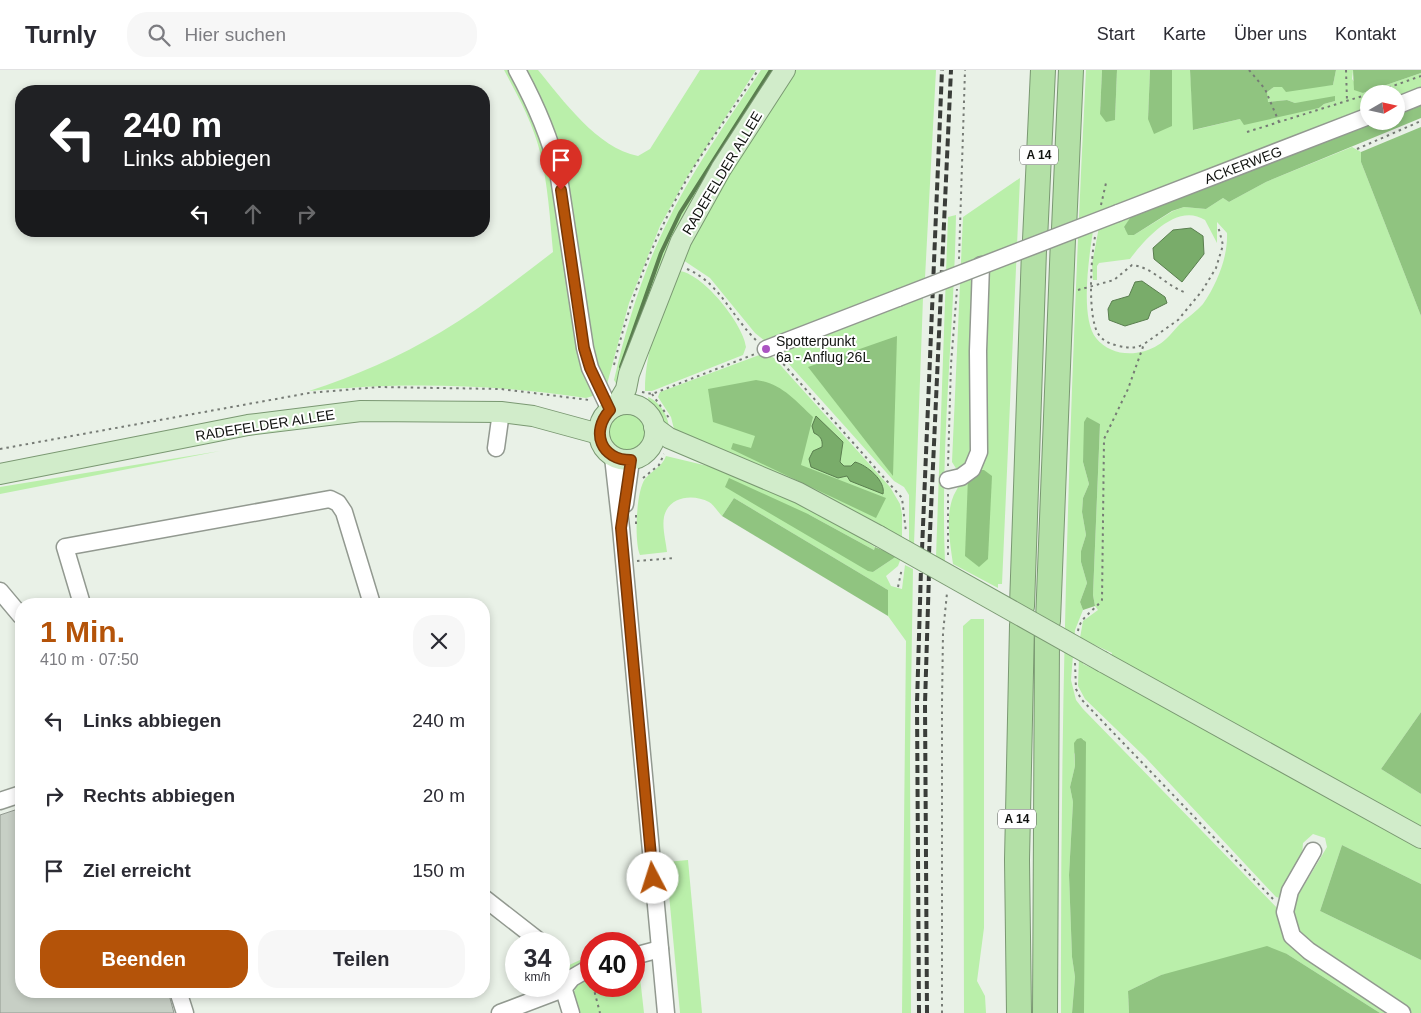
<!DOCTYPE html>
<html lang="de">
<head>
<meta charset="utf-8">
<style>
	body { margin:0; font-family:Arial,sans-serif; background:#f7f7f7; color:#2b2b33; height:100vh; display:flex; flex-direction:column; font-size:19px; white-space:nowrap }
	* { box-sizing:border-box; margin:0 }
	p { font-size:16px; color:#7c7c81 }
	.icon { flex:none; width:28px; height:28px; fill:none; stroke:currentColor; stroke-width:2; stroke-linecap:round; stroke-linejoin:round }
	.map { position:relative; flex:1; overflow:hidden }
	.side { position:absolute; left:15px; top:528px; width:475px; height:400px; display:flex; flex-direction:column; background:#fff; border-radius:20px; box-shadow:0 2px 8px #0003 }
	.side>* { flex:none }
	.guide { position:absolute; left:15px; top:15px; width:475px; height:152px; border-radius:20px; box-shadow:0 2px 8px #0003; background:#202124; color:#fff; overflow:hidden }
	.needle { width:32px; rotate:81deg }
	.controls { position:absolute; left:1360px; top:15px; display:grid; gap:10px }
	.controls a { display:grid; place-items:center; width:45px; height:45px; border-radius:50%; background:#fff; box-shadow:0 2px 8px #0003; font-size:25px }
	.speed { position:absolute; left:505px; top:862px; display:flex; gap:10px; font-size:25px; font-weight:700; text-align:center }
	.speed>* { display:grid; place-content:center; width:65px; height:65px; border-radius:50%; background:#fff; box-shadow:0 2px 8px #0003; line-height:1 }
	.speed small { font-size:12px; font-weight:400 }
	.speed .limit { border:8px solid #d22; background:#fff; color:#111 }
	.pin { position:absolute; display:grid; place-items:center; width:42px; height:42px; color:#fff; margin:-51px -21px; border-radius:50% 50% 50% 0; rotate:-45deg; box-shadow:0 0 5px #0007 }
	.pin .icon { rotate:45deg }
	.me { position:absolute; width:55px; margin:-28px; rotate:355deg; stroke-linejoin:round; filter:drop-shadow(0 0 4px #0008) }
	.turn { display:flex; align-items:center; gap:18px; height:105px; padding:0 25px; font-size:22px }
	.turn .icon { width:65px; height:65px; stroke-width:2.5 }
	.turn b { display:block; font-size:35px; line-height:42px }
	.lanes { display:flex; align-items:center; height:48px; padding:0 25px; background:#0003; justify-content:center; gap:25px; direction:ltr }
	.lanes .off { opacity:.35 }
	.round { display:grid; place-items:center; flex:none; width:52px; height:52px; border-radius:20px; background:#f7f7f7 }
	.headline { display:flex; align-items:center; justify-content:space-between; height:85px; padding:0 25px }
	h1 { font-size:30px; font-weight:700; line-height:38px; color:#b45309 }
	.button { display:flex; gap:10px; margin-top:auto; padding:10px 25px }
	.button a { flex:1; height:58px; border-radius:20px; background:#b45309; color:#fff; font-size:20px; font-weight:700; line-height:58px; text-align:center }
	.button a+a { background:#f7f7f7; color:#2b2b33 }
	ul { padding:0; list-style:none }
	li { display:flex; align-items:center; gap:15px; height:75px; padding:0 25px }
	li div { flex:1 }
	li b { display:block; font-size:19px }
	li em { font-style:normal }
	header { display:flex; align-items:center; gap:30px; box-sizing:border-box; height:70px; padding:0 25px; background:#fff; border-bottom:1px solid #e1e1e2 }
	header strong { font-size:24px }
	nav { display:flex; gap:28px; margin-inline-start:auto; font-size:18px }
	.search { width:350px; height:45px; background:#f7f7f7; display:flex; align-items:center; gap:12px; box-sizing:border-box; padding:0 18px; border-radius:20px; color:#7c7c81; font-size:19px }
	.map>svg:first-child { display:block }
</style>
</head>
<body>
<header>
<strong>Turnly</strong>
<div class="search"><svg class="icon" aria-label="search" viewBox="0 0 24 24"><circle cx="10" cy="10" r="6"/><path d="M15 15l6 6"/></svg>Hier suchen</div>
<nav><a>Start</a><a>Karte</a><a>Über uns</a><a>Kontakt</a></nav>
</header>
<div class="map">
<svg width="1421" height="943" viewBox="0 0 1421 943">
	<rect width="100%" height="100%" fill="#e9f1e7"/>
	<g fill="#baefaa">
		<path d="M504,0H510L530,38L545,78L596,325L586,328C489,314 407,312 309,321C355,306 399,287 441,262C480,239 516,210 553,182C550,148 548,115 540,82C533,53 518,26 504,0Z"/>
		<path d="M525,0H538C563,30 597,78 638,86L650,79L700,0H756L687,107L660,156L629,233L606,318L593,287L564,99Z"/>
		<path d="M761,0H778L617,315L614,310C626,258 641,207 664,159C690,103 727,52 761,0Z"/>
		<polygon points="793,0 936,0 925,208 898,222 771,272 765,271 755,263 710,208 683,190 696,154"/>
		<path d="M1086,0H1102L1100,44L1115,50L1117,0H1150L1148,49L1172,56V0H1190L1194,60L1240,49L1319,38L1324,34L1335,31L1295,33L1287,30L1267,32V22L1274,17L1333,15L1336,0H1353L1352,9L1363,23L1421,3V21L1396,31V24H1369V41L1096,145C1091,171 1078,246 1096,268C1111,287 1139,287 1158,275C1166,271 1173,261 1180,254C1187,248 1197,241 1203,234C1217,214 1228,187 1227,163L1217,152V173L1205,150C1177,132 1145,169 1130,189L1099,193L1097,196V210H1093L1092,194L1099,157L1132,145L1124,158L1134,165L1173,141L1184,137L1206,139L1223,128L1229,132L1266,112L1352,77L1361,82V92L1421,246V642L1381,699L1421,724V761L1111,586L1112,583L1080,568L1083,551L1098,540L1095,536L1093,525L1100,354L1087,348L1083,392L1089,414L1083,428L1082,442L1086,465L1081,481V492L1087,513L1080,532L1083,540L1075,560L1071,610L1076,630L1083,639L1283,844L1284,853L1394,943H1380L1287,884L1161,905L1128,921L1129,943H1084V669L1074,684L1075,696L1070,717L1073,732L1069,805L1072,887L1075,907L1072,943H1061C1060,628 1070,314 1086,0Z"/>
		<path d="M1020,108L1002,514H998V518L953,494C950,472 944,441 956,421C960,413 968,407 974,400L971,394L957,400L952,392L963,147Z"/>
		<path d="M956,145C954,261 940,377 945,493L936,487L948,147Z"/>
		<path d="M677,201C701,200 744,255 746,277L743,285L652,321H645C645,278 662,240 677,201Z"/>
		<polygon points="923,228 914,475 909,472 909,425 904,417 894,411 779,283 898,233"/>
		<polygon points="765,283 774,288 890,417 900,434 902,444 902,469 876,452 674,359 671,347 658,327 660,322"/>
		<path d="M648,327C661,332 670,349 669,362L649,334Z"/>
		<circle cx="626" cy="363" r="22"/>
		<polygon points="220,381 0,424 0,417"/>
		<path d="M666,386L712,397L746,408L869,468L867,472L875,477L874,480L808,444L873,502L897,486L901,488L898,496L886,506L891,516L902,519L905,495L913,499L910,686L911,943H902L906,571L888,546V520L734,428L722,446C718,442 714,435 709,432C692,423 668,427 664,447C662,458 666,472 667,482L640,485C634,472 636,421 645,409C652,400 662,397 666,386Z"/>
		<polygon points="971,549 984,549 984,858 977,911 985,926 986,943 964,943 963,556"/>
		<polygon points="1079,587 1083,590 1083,594 1107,605 1421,777 1421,814 1342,775 1320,841 1421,890 1421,943 1409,943 1302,870 1293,846 1294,832 1327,777 1325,768 1313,764 1303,773 1302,786 1280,828 1276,827 1145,687 1085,629 1078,616"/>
		<polygon points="688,790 702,943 680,943 666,792"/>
		<polygon points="636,872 644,943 575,943 569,926 575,920 567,896 591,885 591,916 634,916 634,874 630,874"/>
	</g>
	<g fill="#90c480">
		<polygon points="1102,0 1117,0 1115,50 1106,52 1100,44"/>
		<polygon points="1150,0 1172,0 1172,56 1154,64 1148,49"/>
		<polygon points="1190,0 1336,0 1333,15 1286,22 1282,17 1274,17 1267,22 1268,32 1287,30 1295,33 1335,26 1335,31 1324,34 1319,38 1244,55 1240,49 1193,60"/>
		<polygon points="1353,0 1421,0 1421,3 1363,23 1354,20"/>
		<polygon points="1421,31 1421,48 1266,112 1229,132 1223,128 1206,139 1184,137 1172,141 1134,165 1128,165 1124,157 1132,145 1369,51 1396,51 1396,40"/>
		<polygon points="1421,57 1421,246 1361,92 1361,82"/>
		<polygon points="897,266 893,406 808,297"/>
		<path d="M756,310C781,313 795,330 813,347L801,395L886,428L876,448L731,379L733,373L751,378L755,366L713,352L708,319Z"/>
		<polygon points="1087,347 1100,354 1093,525 1095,536 1083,540 1080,532 1087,513 1081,492 1081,481 1086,465 1082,442 1083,428 1089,414 1083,392 1084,352"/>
		<polygon points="974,400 984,400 992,406 988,489 979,497 965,486 968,407"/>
		<polygon points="729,408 808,444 874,480 875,477 897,486 873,502 868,501 725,417"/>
		<polygon points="734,428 888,520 888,546 722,446"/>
		<polygon points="1421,642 1421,724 1381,699"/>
		<polygon points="1081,668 1086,672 1084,943 1072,943 1075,907 1072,887 1069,805 1073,732 1070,717 1075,696 1074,673 1077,669"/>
		<polygon points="1342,775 1421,814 1421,890 1320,841"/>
		<polygon points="1267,876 1287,884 1380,943 1129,943 1128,921 1161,905"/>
	</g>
	<g fill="#79ac6a" stroke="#5a7e4f">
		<polygon points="1191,158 1203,166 1204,184 1182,212 1154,189 1153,178 1173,160"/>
		<polygon points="1142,211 1165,227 1167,233 1151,241 1148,249 1125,256 1109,250 1108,239 1112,231 1129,226 1135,212"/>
		<path d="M816,346L843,372L840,392L844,396H851L855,392C867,395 886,411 883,424L850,411L847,406L838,408L811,397L809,389L813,381L822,377C823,369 820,366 814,363L812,356Z"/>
	</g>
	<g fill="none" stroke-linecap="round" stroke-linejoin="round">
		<polyline stroke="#5a7e4f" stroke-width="4" points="621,297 661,183 680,143 771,0"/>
	</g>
	<polygon fill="#c7cfc5" stroke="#929990" points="21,738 21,921 168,921 174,943 0,943 0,745"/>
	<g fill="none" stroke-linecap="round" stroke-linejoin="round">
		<g stroke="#929990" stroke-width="19">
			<g id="minor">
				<path d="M517,0C535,33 549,64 558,101L585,278L590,298L610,340"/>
				<polyline points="1396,36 1421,26"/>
				<polyline points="1118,143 1369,46"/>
				<polyline points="766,279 898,228"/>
				<polyline points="496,378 501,342"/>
				<polyline points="613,387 621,458 666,943"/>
				<polyline points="948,410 961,407 972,399 979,382 978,281 981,195"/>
				<polyline points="625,434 631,390"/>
				<polyline points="0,521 21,546"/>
				<polyline points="82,534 65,477 330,429 338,433 344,442 372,534"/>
				<polyline points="0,731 21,724"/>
				<polyline points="1313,781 1290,821 1285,842 1292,866 1309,881 1402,943"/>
				<polyline points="484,828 543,874"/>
				<polyline points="634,886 660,879"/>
				<polyline points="559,904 571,943"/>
				<polyline points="178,921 185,943"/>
				<polyline points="500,943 563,919 572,908 591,897"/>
			</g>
		</g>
		<g stroke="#7a9872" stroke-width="22">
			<g id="major">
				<circle cx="627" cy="362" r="28"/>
				<polyline points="616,336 626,319 629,304 681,171 721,99 785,0"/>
				<polyline points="654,357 669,368 799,423 879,466"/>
				<polyline points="0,404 248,355 361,341 501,342 533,346 599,364"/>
				<polyline points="1103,592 1421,768"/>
			</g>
		</g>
		<g stroke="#7a9872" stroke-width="26">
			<g id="highway">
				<polyline points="1064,159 1071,0"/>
				<polyline points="1035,170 1043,0"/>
				<polyline points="1022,536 1034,180"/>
				<polyline points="1048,551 1063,169"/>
				<polyline points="1019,943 1017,790 1022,555"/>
				<polyline points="1045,943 1047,569"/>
			</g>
		</g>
		<g stroke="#767b75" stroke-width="2" stroke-dasharray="2.5 4" stroke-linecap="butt">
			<polyline points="1249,0 1265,19 1279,52"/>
			<polyline points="1346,0 1347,31"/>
			<polyline points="1370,24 1421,6"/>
			<polyline points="1247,62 1369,24"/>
			<polyline points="1357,79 1421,51"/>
			<polyline points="1101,135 1106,113"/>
			<path d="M1095,167C1091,187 1087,249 1099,265C1104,272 1111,274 1119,276C1129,278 1135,279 1144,274"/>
			<polyline points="959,189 965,0"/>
			<path d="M687,199C719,212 732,247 756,270"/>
			<path d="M1078,220L1114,210L1132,195C1153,197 1167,217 1187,223"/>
			<polyline points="779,289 902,428 906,462"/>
			<path d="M614,295C630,227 656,162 691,102C712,67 737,34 758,0"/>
			<polyline points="642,322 652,324 755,284"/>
			<polyline points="652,324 669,348"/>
			<polyline points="0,379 309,323 379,317 501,319 589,330"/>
			<polyline points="948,396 951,294 957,219"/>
			<polyline points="643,408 659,395 664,384"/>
			<polyline points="948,424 948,486"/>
			<polyline points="636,454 636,442"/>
			<polyline points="637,491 674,488"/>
			<polyline points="898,517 902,498"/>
			<path d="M1078,561C1080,547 1094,541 1102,530L1104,369L1128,319L1144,274L1178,250L1202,221L1216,198L1223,175L1218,156"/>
			<polyline points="1075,593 1076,619 1081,629 1273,829"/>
			<polyline points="593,916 600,943"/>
			<polyline points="942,943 942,633 943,563 947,523"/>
		</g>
		<use href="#minor" stroke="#fff" stroke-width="16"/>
		<use href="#major" stroke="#d1ecca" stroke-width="20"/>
		<use href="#highway" stroke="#b3e0a6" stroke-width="24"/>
		<g stroke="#3a3d39" stroke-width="4" stroke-dasharray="8 4" stroke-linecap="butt">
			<polyline points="922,480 942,0"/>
			<polyline points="929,484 951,0"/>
			<polyline points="919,943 917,634 921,499"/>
			<polyline points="927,943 925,634 929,503"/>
		</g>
		<g stroke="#929990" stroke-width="19" stroke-linecap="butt">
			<polyline id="minor-bridge" points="898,228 1118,143"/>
		</g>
		<g stroke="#7a9872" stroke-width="22" stroke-linecap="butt">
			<polyline id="major-bridge" points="879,466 1103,592"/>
		</g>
		<use href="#minor-bridge" stroke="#fff" stroke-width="16"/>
		<use href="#major-bridge" stroke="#d1ecca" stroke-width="20"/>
	</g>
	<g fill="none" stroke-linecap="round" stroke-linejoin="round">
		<g stroke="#753606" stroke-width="12">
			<path id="route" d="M561,120L584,278L590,298L610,340C590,362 601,390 631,390L621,458L653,808"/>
		</g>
		<use href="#route" stroke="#b45309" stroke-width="9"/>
	</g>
	<circle fill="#ab54c2" stroke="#fff" stroke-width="2" cx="766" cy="279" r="5"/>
	<g text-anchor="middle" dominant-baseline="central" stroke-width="4" stroke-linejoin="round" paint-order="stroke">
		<g fill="#fff" stroke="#585a58" stroke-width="1">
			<rect x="1020" y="75.5" width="38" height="19" rx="4"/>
			<rect x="998" y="739.5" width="38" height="19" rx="4"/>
		</g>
		<g font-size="12" font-weight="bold" fill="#111310">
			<text x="1039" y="85">A 14</text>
			<text x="1017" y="749">A 14</text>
		</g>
		<g font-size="14" fill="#111310" stroke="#fff">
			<text transform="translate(1243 95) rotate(-21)">ACKERWEG</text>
			<text transform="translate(722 103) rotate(-59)">RADEFELDER ALLEE</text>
			<text transform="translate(265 355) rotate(-9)">RADEFELDER ALLEE</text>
		</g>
		<g font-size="14" fill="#111310" stroke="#fff" text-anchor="start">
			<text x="776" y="271">Spotterpunkt<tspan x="776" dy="16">6a - Anflug 26L</tspan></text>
		</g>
	</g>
</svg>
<div class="controls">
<a><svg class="needle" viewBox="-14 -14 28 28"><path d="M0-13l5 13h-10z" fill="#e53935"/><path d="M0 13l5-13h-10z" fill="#7c7c81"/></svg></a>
</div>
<div class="speed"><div>34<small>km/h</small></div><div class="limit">40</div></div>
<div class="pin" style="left:561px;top:120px;background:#d93025"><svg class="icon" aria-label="arrive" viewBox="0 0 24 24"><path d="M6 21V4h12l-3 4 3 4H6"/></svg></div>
<svg class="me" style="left:653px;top:808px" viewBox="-20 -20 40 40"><circle r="19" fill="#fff"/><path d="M0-13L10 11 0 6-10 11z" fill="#b45309"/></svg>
<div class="guide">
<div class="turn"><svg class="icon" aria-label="left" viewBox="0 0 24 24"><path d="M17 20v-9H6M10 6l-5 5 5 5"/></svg><div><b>240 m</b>Links abbiegen</div></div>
<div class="lanes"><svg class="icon" aria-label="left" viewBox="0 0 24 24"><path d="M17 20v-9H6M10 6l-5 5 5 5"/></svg><svg class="icon off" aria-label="ahead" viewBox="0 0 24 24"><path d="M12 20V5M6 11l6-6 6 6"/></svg><svg class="icon off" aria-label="right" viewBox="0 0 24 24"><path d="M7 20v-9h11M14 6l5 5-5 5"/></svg></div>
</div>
<section class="side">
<div class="headline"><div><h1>1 Min.</h1><p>410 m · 07:50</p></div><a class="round"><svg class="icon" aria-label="close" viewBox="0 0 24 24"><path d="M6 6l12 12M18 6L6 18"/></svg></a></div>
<ul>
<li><svg class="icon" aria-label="left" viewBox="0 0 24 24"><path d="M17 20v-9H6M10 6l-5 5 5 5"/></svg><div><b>Links abbiegen</b></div><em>240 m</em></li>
<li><svg class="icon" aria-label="right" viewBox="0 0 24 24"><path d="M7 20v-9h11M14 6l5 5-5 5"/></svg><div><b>Rechts abbiegen</b></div><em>20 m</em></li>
<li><svg class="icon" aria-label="arrive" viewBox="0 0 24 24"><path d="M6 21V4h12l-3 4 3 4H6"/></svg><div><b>Ziel erreicht</b></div><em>150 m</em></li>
</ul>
<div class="button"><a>Beenden</a><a>Teilen</a></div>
</section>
</div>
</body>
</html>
